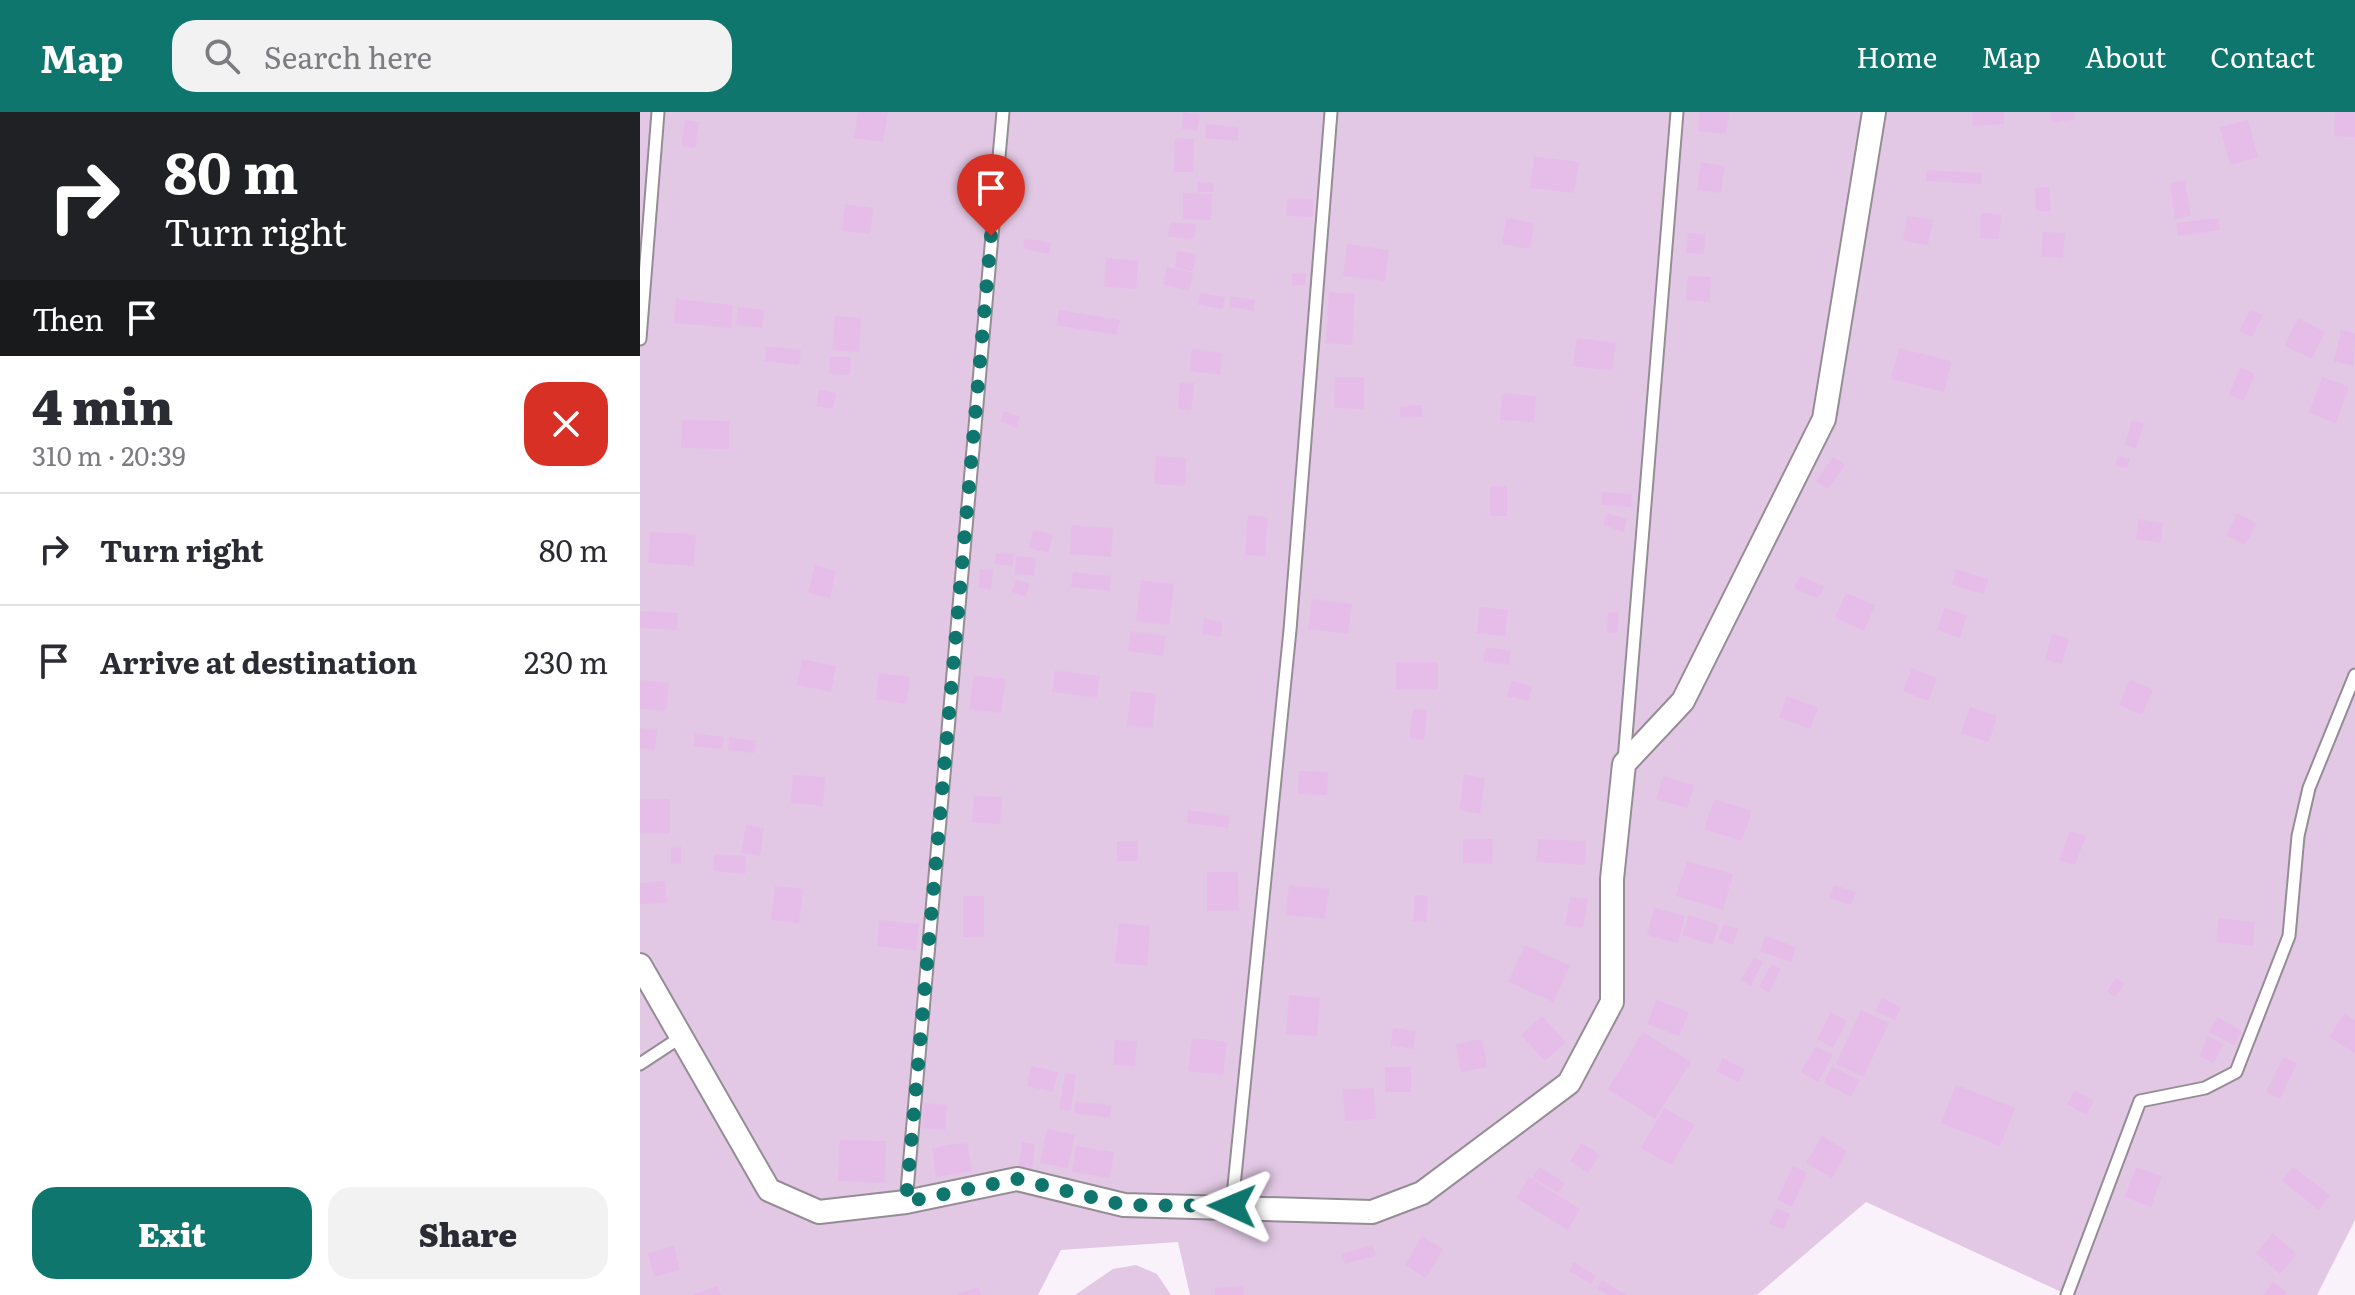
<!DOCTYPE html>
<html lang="en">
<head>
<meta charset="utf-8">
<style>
	body { margin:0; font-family:Literata,serif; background:#f2f2f3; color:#2b2b33; height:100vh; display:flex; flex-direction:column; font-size:30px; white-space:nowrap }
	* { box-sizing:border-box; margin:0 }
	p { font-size:26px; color:#7c7c81 }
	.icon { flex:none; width:44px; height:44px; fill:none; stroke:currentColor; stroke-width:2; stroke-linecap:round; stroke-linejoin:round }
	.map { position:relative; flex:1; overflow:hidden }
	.side { display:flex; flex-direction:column; background:#fff; width:640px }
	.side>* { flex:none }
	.top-card { background:#202124; color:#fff; overflow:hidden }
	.pin { position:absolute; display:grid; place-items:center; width:68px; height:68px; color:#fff; margin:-82px -34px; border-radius:50% 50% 50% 0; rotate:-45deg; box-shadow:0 0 8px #0007 }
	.pin .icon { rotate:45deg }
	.me { position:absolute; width:88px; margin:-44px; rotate:271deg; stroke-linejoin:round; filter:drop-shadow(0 0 6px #0008) }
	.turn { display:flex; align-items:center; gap:28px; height:168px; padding:0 32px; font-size:36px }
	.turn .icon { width:104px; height:104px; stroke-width:2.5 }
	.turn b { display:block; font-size:56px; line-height:68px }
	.then { display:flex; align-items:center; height:76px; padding:0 32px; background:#0003; gap:16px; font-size:30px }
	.round { display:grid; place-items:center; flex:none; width:84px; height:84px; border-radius:24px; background:#f2f2f3 }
	.headline { display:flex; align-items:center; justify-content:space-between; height:136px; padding:0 32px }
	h1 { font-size:48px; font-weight:800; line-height:60px }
	.action { display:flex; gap:16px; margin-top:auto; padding:16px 32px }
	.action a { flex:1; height:92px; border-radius:24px; background:#0f766e; color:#fff; font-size:32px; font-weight:800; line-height:92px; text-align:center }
	.action a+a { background:#f2f2f3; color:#2b2b33 }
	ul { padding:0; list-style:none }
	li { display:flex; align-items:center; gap:24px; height:112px; padding:0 32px; border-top:2px solid #e1e1e2 }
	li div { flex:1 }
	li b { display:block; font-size:30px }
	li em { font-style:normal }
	header { display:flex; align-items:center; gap:48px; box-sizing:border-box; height:112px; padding:0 40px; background:#0f766e; color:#fff }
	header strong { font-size:38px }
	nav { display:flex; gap:44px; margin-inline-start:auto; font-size:28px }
	.search { width:560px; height:72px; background:#f2f2f3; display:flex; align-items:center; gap:20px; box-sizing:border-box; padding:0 28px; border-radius:24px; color:#7c7c81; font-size:30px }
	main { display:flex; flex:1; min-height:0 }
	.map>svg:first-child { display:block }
</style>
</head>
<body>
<header>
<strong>Map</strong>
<div class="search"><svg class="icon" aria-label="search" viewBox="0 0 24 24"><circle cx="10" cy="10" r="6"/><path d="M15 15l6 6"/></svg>Search here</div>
<nav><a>Home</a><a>Map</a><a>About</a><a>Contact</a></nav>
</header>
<main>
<section class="side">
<div class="top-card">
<div class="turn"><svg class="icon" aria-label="right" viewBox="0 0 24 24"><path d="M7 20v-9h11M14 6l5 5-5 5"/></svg><div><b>80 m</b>Turn right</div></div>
<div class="then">Then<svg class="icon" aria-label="arrive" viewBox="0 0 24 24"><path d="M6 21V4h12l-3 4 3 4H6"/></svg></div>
</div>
<div class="headline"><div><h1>4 min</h1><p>310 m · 20:39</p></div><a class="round" style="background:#d93025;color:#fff"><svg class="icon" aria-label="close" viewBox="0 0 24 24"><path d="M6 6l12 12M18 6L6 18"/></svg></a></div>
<ul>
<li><svg class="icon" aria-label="right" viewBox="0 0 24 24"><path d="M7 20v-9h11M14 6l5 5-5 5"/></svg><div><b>Turn right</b></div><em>80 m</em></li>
<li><svg class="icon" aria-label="arrive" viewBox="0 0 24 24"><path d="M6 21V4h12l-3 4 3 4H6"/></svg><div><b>Arrive at destination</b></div><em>230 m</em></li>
</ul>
<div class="action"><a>Exit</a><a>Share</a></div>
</section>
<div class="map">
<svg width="1715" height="1183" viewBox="0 0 1715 1183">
	<rect width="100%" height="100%" fill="#faf2fa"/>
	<g fill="#e2c8e4">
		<polygon points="0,0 1715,0 1715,1108 1677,1183 1428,1183 1226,1090 1117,1183 550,1183 538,1130 421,1138 398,1183 0,1183"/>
		<polygon points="496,1153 517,1162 531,1183 435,1183 473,1157"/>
	</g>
	<g fill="#e6bde9">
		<polygon points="218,0 248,0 243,30 214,26"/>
		<polygon points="544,0 560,3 557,19 542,17"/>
		<polygon points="1060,0 1089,0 1086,22 1058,19"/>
		<polygon points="1332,0 1364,0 1364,12 1333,14"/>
		<polygon points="1410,0 1434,0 1435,7 1412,11"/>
		<polygon points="1695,0 1715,0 1715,25 1694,24"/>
		<polygon points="45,8 59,10 55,36 41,34"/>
		<polygon points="1608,8 1618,45 1590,53 1580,15"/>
		<polygon points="566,12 599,15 598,29 565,26"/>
		<polygon points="535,26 554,27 553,60 534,60"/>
		<polygon points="894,44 939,50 934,81 890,76"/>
		<polygon points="1061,50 1085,54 1081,81 1057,78"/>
		<polygon points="1287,58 1342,61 1341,72 1286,69"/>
		<polygon points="1545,69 1551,104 1535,107 1530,71"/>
		<polygon points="558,70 574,71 573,80 557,80"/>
		<polygon points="1409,75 1411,99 1396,99 1395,76"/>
		<polygon points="543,81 572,82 571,108 543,107"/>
		<polygon points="648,86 673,87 673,105 646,104"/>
		<polygon points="205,92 233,96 230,122 202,119"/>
		<polygon points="1341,101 1361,102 1359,127 1340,126"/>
		<polygon points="1267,104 1293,108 1288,133 1263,129"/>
		<polygon points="866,106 894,111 890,137 862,132"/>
		<polygon points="1578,106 1580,118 1538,124 1536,111"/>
		<polygon points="530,110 556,112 554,127 528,125"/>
		<polygon points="1403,120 1425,121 1423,146 1401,145"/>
		<polygon points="1048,121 1065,122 1064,142 1046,141"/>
		<polygon points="385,126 411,131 409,142 383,137"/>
		<polygon points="707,132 749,138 745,169 703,164"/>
		<polygon points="537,139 556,142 553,159 535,156"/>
		<polygon points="466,146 498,149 496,177 464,175"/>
		<polygon points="527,155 553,161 549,179 523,172"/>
		<polygon points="652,161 666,162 665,173 652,173"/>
		<polygon points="1048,164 1071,165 1070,190 1046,188"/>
		<polygon points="689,180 715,182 712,233 686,231"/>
		<polygon points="560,181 585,185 583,197 558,193"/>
		<polygon points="590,184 615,188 614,199 589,195"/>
		<polygon points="36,187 93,193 91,216 34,211"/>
		<polygon points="98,195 124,198 122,216 96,213"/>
		<polygon points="1610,197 1623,203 1612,225 1599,219"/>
		<polygon points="419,198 480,208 477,223 416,213"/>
		<polygon points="195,204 221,206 219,240 192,238"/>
		<polygon points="1658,206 1685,220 1672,247 1644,234"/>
		<polygon points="1701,218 1715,221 1714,254 1694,249"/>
		<polygon points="937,226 976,231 972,259 933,254"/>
		<polygon points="126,234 161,238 159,253 125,249"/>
		<polygon points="1259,236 1312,249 1304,280 1251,267"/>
		<polygon points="552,237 582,241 580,263 550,259"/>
		<polygon points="190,245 211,245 210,263 189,262"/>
		<polygon points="1600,255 1615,262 1604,289 1589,283"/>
		<polygon points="695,265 724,265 724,297 694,296"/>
		<polygon points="1682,265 1709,275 1696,311 1669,301"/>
		<polygon points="540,270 554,271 551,298 538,297"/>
		<polygon points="179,278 196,281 193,297 176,294"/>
		<polygon points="862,281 896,284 894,310 860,308"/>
		<polygon points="782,293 783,305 760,306 760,294"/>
		<polygon points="364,299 380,305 376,316 360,309"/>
		<polygon points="42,308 89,309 89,337 41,336"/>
		<polygon points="1492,308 1504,311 1496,337 1485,333"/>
		<polygon points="516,344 546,346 545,374 514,372"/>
		<polygon points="1478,344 1490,347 1487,356 1475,354"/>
		<polygon points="1193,345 1205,353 1188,377 1176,369"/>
		<rect x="850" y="374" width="17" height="30"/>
		<polygon points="962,380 992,382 991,395 961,393"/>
		<polygon points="967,401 987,407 984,420 963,413"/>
		<polygon points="1597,401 1617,411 1605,433 1586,423"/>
		<polygon points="608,403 628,405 625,444 605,443"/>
		<polygon points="1499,407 1523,411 1520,431 1496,427"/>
		<polygon points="432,413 473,416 471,445 430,442"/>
		<polygon points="393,418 413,422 409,441 389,436"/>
		<polygon points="10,420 56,422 54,454 8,451"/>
		<polygon points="356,441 374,442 373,454 355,452"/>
		<polygon points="376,444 396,446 394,464 375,462"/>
		<polygon points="175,453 196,459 190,486 168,481"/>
		<polygon points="340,457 353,458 351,478 339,476"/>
		<polygon points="1316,457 1349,467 1344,482 1312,473"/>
		<polygon points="433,460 471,464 470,479 431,475"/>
		<polygon points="1160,464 1184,474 1178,487 1154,476"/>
		<polygon points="376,468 390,471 386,484 372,480"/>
		<polygon points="501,468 534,472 529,513 496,509"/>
		<polygon points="1206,481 1235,493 1224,519 1195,506"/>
		<polygon points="672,487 712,492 708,522 668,517"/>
		<polygon points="840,495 868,498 865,524 837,521"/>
		<polygon points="1305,496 1327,503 1320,526 1297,518"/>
		<polygon points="0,499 38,501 37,518 0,516"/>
		<polygon points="968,500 979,501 977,521 967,521"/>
		<polygon points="564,507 583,510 581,525 562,522"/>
		<polygon points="491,519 526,524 523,544 488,539"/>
		<polygon points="1412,522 1429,526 1422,552 1405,548"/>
		<polygon points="846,535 871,539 869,553 843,549"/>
		<polygon points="162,547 196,554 191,580 157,573"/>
		<rect x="756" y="550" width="42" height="28"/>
		<polygon points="1272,556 1297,566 1288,589 1263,579"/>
		<polygon points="415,558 460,564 457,586 412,580"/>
		<polygon points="239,561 270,565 266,592 236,587"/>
		<polygon points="334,563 366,567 361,601 329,597"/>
		<polygon points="0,568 29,571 26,599 0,597"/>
		<polygon points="1490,568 1513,578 1502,603 1479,593"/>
		<polygon points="871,569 892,574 888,589 867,584"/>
		<polygon points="491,579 516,582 512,616 487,613"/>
		<polygon points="1147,584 1178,596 1170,617 1139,605"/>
		<polygon points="1330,595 1357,604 1349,630 1321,621"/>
		<polygon points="773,597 787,598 784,628 769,626"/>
		<polygon points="0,616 17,618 15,638 0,636"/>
		<polygon points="55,621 84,625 82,637 53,634"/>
		<polygon points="89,625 116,629 114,641 88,638"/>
		<polygon points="659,659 688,660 687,683 658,682"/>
		<polygon points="824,662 845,666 840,702 819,698"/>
		<polygon points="153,663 185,665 183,694 151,691"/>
		<polygon points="1023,664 1054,673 1047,696 1016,687"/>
		<polygon points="334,684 362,685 360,712 332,710"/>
		<rect x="0" y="687" width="30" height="35"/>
		<polygon points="1074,687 1112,699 1102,729 1064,717"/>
		<polygon points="548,698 590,704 588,716 547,711"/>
		<polygon points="106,713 124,716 120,744 101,741"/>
		<polygon points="1430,719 1446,724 1435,753 1419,748"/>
		<polygon points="823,727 853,727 852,752 823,751"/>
		<polygon points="898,727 946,729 945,753 896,750"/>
		<polygon points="477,729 498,729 497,749 477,749"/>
		<polygon points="41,734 41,752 31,751 31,735"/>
		<polygon points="74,742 106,744 105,762 73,759"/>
		<polygon points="1047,749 1093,762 1083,798 1036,784"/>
		<polygon points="567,760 598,760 599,798 567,799"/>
		<polygon points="25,769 27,791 0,792 0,771"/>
		<polygon points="649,773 689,777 685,807 646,803"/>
		<polygon points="1194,773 1216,780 1211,793 1190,786"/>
		<polygon points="135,774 163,777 159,811 131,808"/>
		<polygon points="775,783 788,784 786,810 773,809"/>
		<rect x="323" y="784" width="21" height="41"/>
		<polygon points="930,785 948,787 943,816 925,813"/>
		<polygon points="1014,796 1045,804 1038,831 1007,823"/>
		<polygon points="1049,803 1079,813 1072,833 1042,823"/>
		<polygon points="1579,806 1615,810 1613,834 1576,830"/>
		<polygon points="240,808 279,812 276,839 237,834"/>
		<polygon points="479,811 510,814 507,854 475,851"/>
		<polygon points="1084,812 1098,817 1093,833 1078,827"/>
		<polygon points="1125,824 1156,835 1151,850 1120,839"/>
		<polygon points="885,833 930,854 913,890 868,870"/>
		<polygon points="1114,845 1123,850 1111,874 1101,868"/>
		<polygon points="1131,852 1141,857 1129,881 1119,875"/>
		<polygon points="1476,866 1485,872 1475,885 1467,879"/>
		<polygon points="649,883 680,886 677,924 646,922"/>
		<polygon points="1242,886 1261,895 1255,908 1235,899"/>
		<polygon points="1016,888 1049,900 1039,924 1007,912"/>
		<polygon points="1221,898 1249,911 1223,965 1196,952"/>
		<polygon points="1191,900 1207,909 1193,936 1177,927"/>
		<polygon points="1704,902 1715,908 1715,941 1689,925"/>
		<polygon points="902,904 926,930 905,949 881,923"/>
		<polygon points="1578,905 1602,919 1594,933 1569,920"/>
		<polygon points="753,916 776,919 773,937 751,933"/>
		<polygon points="1003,920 1051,950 1015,1007 968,977"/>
		<polygon points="1568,924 1583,932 1574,951 1559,944"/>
		<polygon points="552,926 587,930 583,963 548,959"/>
		<polygon points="842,927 847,955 821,960 816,932"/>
		<polygon points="475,928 497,929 495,954 473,953"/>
		<polygon points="1176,934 1193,943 1178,970 1161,960"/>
		<polygon points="1643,945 1657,951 1640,987 1626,980"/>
		<polygon points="1083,946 1105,957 1099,970 1076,959"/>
		<polygon points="391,954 418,960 413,980 387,974"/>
		<polygon points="1192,954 1220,968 1211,985 1184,971"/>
		<rect x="745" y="955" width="26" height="25"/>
		<polygon points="425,961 436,963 431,998 419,997"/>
		<polygon points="1316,973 1375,996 1360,1034 1301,1011"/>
		<polygon points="734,976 736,1007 705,1009 703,977"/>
		<polygon points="1435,978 1454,989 1446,1003 1427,992"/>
		<polygon points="435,989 472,993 470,1006 434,1001"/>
		<polygon points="284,991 307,993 305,1018 282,1016"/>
		<polygon points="1024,996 1055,1013 1031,1053 1001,1036"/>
		<polygon points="407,1017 435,1023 428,1056 400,1051"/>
		<polygon points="1182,1024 1207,1039 1192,1066 1166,1051"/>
		<polygon points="200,1028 246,1029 245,1071 198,1069"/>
		<polygon points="327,1030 332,1059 296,1065 292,1036"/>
		<polygon points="382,1030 395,1032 392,1058 378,1056"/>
		<polygon points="941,1031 960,1043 948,1061 930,1049"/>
		<polygon points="436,1034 474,1040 470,1066 432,1060"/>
		<polygon points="1153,1054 1167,1061 1152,1095 1137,1088"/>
		<polygon points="899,1055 925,1071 918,1081 893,1066"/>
		<polygon points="1496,1055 1522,1064 1511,1095 1485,1085"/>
		<polygon points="1653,1055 1690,1083 1679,1098 1642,1069"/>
		<polygon points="889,1065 940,1097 928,1118 876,1086"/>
		<polygon points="1136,1096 1150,1102 1143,1118 1129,1111"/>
		<polygon points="1633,1121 1657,1142 1640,1162 1616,1141"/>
		<polygon points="782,1124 803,1137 786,1166 765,1153"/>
		<polygon points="733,1133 736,1143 705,1152 702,1142"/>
		<polygon points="34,1134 40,1158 14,1165 8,1141"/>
		<polygon points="934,1150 956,1164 951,1172 929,1159"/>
		<polygon points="962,1168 986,1183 968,1183 957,1176"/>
		<polygon points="1633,1170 1647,1180 1644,1183 1623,1183"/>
		<polygon points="78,1174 81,1183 53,1183"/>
		<polygon points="603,1174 604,1183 575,1183 575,1176"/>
		<polygon points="339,1175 341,1183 319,1183 318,1181"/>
	</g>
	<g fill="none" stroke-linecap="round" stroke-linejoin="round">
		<g stroke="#958d95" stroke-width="15">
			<g id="lane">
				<polyline points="0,227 18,0"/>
				<polyline points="984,649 1037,0"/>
				<polyline points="0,952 41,925"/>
				<polyline points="266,1090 363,0"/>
				<polyline points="592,1094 650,518 691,0"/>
				<polyline points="1427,1183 1500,989 1565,976 1596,960 1649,824 1658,724 1669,676 1715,563"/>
			</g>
		</g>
		<g stroke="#958d95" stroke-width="26">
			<polyline id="street" points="0,853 129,1078 179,1100 266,1090 377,1067 484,1093 732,1100 782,1081 929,971 972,890 972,767 984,652 1043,589 1184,307 1234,0"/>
		</g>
		<use href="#lane" stroke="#fff" stroke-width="11"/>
		<use href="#street" stroke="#fff" stroke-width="22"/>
	</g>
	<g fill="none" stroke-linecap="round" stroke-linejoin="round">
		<polyline stroke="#0f766e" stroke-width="14" stroke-dasharray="0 25.2" points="351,124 266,1090 377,1067 484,1093 592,1094"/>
	</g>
</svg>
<div class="pin" style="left:351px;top:124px;background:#d93025"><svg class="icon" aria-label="arrive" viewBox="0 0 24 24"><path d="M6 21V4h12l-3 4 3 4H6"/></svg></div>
<svg class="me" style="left:592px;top:1094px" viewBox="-20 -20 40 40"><path d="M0-17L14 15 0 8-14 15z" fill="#0f766e" stroke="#fff" stroke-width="4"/></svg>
</div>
</main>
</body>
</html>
